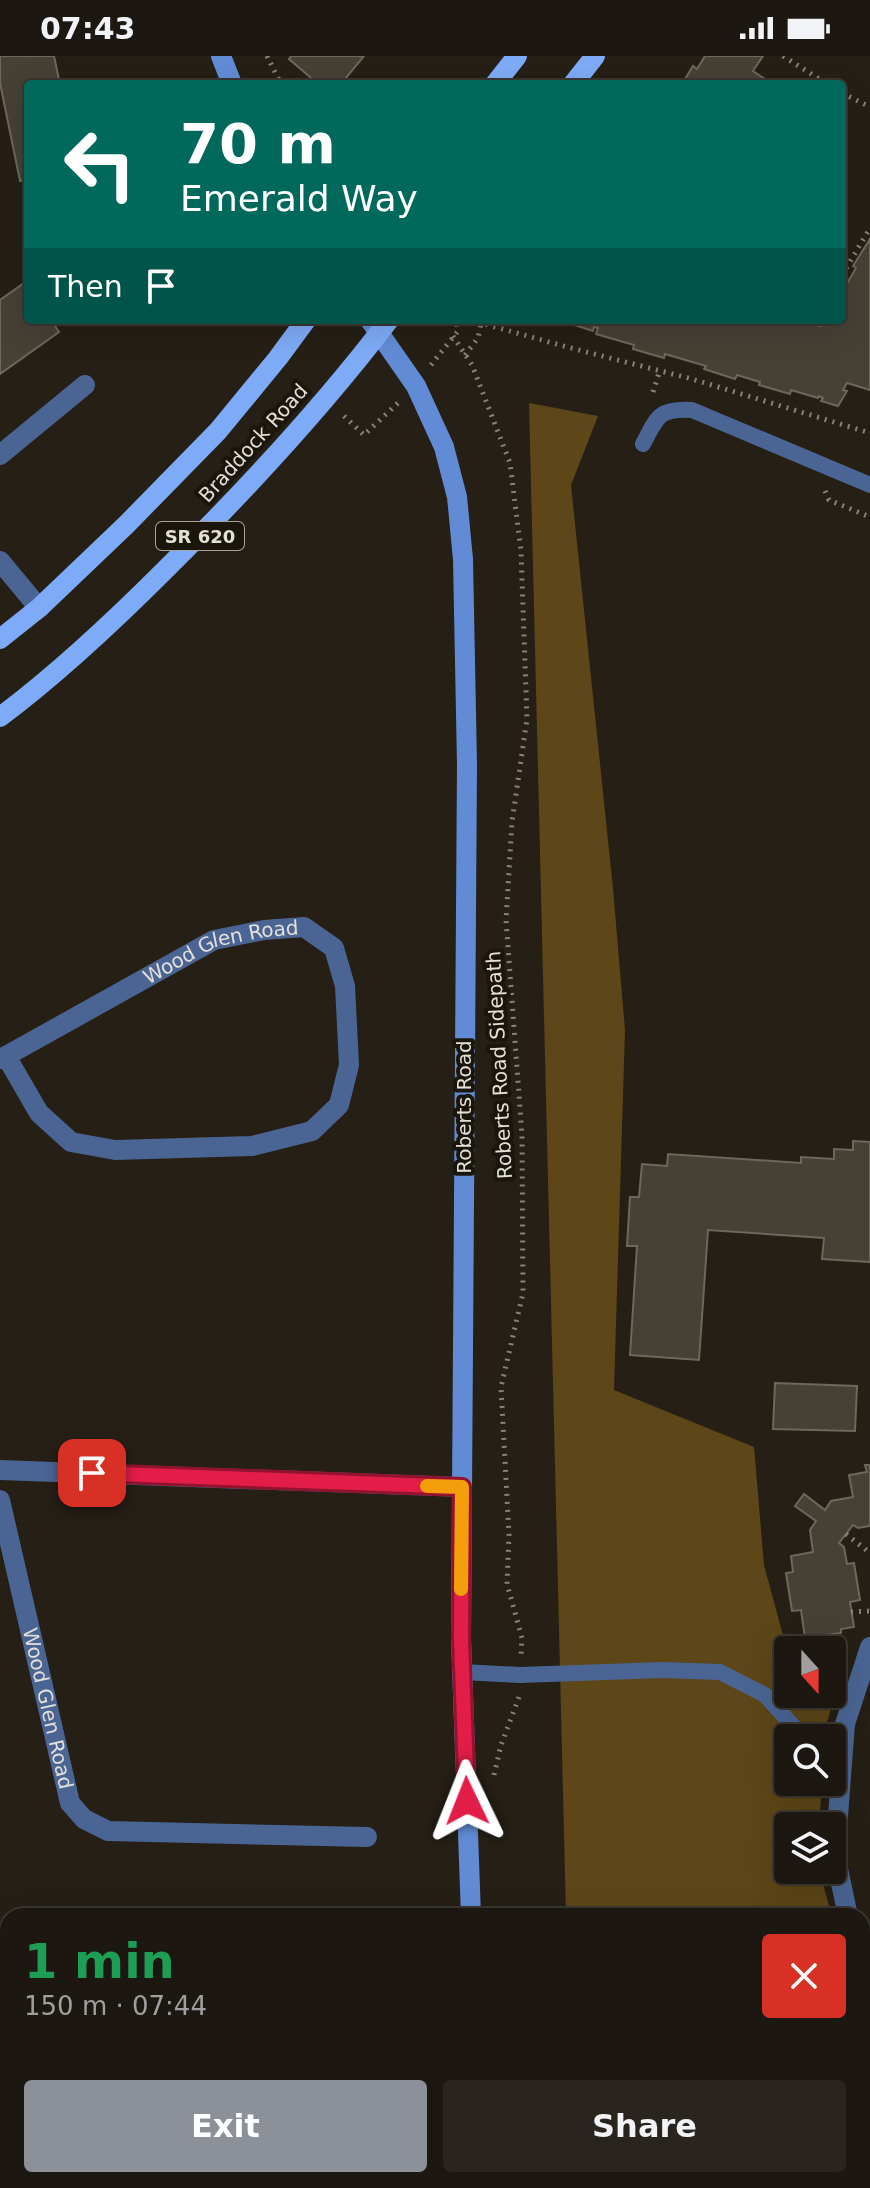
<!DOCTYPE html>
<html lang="en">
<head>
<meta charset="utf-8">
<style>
	body { margin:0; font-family:"DejaVu Sans",sans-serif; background:#29241e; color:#f1f3f6; height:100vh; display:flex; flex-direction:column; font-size:30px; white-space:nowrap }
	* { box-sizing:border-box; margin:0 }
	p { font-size:26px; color:#a09f9f }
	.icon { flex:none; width:44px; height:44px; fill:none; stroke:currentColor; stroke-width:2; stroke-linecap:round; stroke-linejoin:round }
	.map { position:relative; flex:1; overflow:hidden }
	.details { position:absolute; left:0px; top:1852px; width:870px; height:280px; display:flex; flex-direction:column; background:#1c1710; border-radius:24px 24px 0 0; box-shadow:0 8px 32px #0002,0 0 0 2px #3a3630 }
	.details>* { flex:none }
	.guide { position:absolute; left:24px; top:24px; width:822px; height:244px; border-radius:8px; box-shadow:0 8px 32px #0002,0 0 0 2px #3a3630; background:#00695c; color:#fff; overflow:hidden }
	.needle { width:52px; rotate:159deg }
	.tools { position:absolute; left:774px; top:1580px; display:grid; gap:16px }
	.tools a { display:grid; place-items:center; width:72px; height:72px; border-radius:8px; background:#1c1710; box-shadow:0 8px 32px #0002,0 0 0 2px #3a3630; font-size:40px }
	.pin { position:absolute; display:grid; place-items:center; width:68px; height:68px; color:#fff; margin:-34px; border-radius:16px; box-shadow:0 4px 12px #0006 }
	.me { position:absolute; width:88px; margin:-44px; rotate:358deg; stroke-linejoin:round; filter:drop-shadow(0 0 6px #0008) }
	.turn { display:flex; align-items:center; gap:28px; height:168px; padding:0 24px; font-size:36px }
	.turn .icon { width:104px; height:104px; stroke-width:2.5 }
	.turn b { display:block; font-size:56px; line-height:68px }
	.then { display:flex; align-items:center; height:76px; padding:0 24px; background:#0003; gap:16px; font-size:30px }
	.round { display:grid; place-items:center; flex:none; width:84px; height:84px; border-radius:8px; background:#29241e }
	.headline { display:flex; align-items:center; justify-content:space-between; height:136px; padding:0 24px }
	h1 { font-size:48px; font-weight:600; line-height:60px; color:#1e9e55 }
	.button { display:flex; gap:16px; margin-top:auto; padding:16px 24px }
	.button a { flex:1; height:92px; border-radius:8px; background:#8c9099; color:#fff; font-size:32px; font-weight:600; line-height:92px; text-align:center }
	.button a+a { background:#29241e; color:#f1f3f6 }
	.status { display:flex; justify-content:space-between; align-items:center; height:56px; padding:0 40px; background:#1c1710; direction:ltr }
	.status svg { height:22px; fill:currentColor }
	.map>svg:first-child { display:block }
</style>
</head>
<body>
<div class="status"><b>07:43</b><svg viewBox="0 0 49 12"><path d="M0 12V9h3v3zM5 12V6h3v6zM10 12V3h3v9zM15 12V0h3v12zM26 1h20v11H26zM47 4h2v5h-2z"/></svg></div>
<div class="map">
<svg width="870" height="2132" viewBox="0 0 870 2132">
	<rect width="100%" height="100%" fill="#251f15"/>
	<g fill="#5d4617">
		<polygon points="529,347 598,360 571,429 613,832 625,974 614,1334 754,1391 764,1509 788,1598 788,1638 832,1638 832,1598 847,1599 827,1666 825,1682 788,1682 788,1726 822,1726 819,1770 788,1770 788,1814 819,1814 832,1860 566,1860"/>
		<polygon points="862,1939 870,1955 870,2132 573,2132 573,2124 862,2124"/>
	</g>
	<g fill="#464035" stroke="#6e675b" stroke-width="2">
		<polygon points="0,0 54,0 60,28 28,28 28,123 20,125 0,27"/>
		<polygon points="291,0 364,0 341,28 318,28 289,3"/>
		<polygon points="705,0 763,0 753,15 771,27 682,28 693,10 697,13"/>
		<polygon points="870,183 870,334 847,327 843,334 847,335 838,350 821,345 823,342 819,340 818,342 791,334 790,338 759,329 760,326 737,319 735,323 704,313 706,310 665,298 664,302 633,293 634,289 596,278 598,272 594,271 593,275 565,266 566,264 799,264 821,270 825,264 842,264 842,236 856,212 853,210"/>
		<polygon points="24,227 28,233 28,264 51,264 59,276 0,318 0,244"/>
		<polygon points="853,1085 870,1086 870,1206 822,1203 824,1182 708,1174 699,1304 630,1299 637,1190 627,1190 630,1141 639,1141 642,1108 667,1110 668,1098 801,1107 801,1101 834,1103 834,1093 853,1094"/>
		<polygon points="775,1327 857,1330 855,1375 773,1373"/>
		<polygon points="865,1409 870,1409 870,1470 858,1472 853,1469 839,1487 844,1491 847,1508 854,1507 860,1544 850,1546 854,1571 841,1573 841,1577 805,1582 801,1554 792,1555 786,1517 793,1516 791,1500 813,1496 810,1474 816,1465 795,1450 804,1438 825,1454 831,1445 853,1441 849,1419 867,1416"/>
		<rect x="357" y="2124" width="47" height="8"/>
	</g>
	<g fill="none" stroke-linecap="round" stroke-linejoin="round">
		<g stroke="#87827a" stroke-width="5" stroke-dasharray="2 6" stroke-linecap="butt">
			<polyline points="267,0 281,28"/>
			<polyline points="783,0 827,28"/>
			<polyline points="842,37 870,51"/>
			<polyline points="842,219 870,172"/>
			<polyline points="481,264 481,267 567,291 692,323 870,377"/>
			<polyline points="453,280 472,309 510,407 521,495 527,663 512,766 506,864 522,1079 523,1237 501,1331 509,1479 507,1528 522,1582 521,1599"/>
			<polyline points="465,299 478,282 481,267"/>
			<polyline points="431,309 458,275 456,264"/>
			<polyline points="653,336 660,314"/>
			<polyline points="344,360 364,379 398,347"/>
			<polyline points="825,435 829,444 870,461"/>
			<polyline points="846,1478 870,1497"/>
			<polyline points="851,1556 870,1555"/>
			<polyline points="494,1719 501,1689 519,1641"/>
			<polyline points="347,2132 347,2124"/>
		</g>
		<g stroke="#4a6593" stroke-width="16">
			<path d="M643,388C657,361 659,352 692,354L870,429"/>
			<polyline points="462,1616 520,1619 663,1614 720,1616 765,1639 804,1682"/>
			<polyline points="692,2124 707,2132"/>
			<polyline points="618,2132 620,2124"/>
		</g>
		<g stroke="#4a6593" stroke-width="20">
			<polyline points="0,399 85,329"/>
			<polyline points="0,505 39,552"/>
			<path id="s1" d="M0,1003L6,1000L214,884L264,874L304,871L334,892L345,930L349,1009L339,1049L312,1075L252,1090L115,1094L71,1086L39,1057L6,1000"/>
			<polyline points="0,1414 462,1431"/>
			<path id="s2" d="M0,1444L70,1747L84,1763L108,1775L367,1781"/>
			<polyline points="848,1860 835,1799 845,1668 870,1591"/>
			<polyline points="862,1900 870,1916"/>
		</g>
		<g stroke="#618cd5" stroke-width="20">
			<polyline points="221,0 232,28"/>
			<polyline points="370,264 416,330 444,391 457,441 463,503 467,709 461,1583 471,1860"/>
			<polyline points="481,2124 481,2132"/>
		</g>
		<g stroke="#7eabf7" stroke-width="20">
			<polyline points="495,28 517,0"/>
			<polyline points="573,28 595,0"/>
			<polyline points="0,583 39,552 126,469 218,375 278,302 306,264"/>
			<path d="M0,661C59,617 113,566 165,514C244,436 321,353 389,264"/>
		</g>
	</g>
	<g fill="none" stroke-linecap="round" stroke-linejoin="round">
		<g stroke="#92132f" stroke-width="20">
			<polyline id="route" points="92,1417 462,1431 461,1583 467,1745"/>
		</g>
		<use href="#route" stroke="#e11d48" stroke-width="14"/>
		<polyline stroke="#f59e0b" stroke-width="14" points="427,1430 462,1431 461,1533"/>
	</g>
	<g text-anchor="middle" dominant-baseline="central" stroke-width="8" stroke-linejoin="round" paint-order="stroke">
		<rect fill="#1b160c" stroke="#a7a39c" stroke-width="2" x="156" y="466" width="88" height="28" rx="6"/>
		<g font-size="18" font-weight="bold" fill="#e3dfd9">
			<text x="200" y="480">SR 620</text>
		</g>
		<g font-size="20" fill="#e3dfd9" stroke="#1b160c">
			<text transform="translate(253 387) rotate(-48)">Braddock Road</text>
			<text stroke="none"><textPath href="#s1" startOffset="248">Wood Glen Road</textPath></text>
			<text transform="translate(499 1009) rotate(-93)">Roberts Road Sidepath</text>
			<text transform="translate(464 1051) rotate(-90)">Roberts Road</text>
			<text stroke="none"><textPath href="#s2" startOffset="214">Wood Glen Road</textPath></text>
		</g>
	</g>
</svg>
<div class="tools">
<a><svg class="needle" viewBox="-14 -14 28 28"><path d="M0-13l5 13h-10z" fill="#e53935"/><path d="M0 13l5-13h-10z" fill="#a09f9f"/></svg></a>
<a><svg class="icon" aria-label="search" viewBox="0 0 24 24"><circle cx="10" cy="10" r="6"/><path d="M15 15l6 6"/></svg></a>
<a><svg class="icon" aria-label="layers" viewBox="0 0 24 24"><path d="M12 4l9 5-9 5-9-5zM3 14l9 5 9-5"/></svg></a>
</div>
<div class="pin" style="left:92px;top:1417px;background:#d93025"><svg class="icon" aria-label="arrive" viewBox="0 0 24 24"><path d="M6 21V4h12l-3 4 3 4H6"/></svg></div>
<svg class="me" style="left:467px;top:1745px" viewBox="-20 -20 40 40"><path d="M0-17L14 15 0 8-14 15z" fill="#e11d48" stroke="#fff" stroke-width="4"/></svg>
<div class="guide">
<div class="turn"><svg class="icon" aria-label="left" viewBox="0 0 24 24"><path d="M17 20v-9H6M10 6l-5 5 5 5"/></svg><div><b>70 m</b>Emerald Way</div></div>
<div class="then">Then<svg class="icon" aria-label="arrive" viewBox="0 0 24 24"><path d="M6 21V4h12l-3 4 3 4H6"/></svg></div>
</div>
<section class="details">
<div class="headline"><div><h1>1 min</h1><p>150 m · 07:44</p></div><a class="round" style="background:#d93025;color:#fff"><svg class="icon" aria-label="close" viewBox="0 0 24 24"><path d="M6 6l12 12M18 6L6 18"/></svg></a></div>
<div class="button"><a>Exit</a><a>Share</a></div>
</section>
</div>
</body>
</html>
